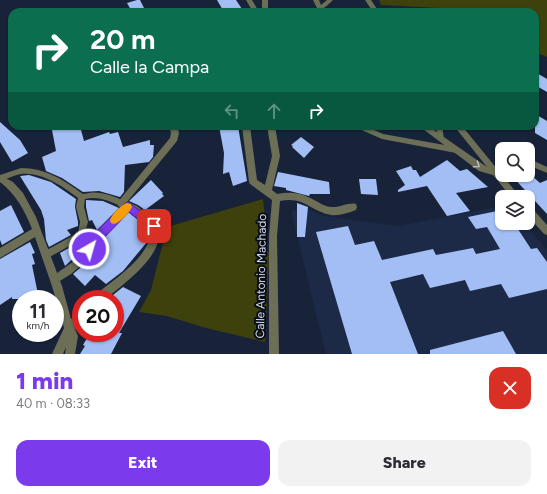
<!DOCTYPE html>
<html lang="en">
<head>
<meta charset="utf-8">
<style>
	body { margin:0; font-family:Figtree,sans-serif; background:#f2f2f3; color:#2b2b33; height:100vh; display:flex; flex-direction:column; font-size:15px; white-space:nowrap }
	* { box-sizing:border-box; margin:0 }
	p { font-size:13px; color:#7c7c81 }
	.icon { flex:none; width:22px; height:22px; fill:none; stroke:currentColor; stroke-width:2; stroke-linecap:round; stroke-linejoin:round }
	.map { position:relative; height:354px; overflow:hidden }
	.drawer { display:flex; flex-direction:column; background:#fff; flex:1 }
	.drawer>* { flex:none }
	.hud { position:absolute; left:8px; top:8px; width:531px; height:122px; border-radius:12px; box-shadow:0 1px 3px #0004; background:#0b6e4f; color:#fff; overflow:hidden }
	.tools { position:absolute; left:495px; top:142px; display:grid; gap:8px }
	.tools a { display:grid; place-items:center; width:40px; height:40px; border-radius:8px; background:#fff; box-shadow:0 1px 3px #0004; font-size:20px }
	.speed { position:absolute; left:12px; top:290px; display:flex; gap:8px; font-size:20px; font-weight:700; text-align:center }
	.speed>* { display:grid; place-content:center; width:52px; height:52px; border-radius:50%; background:#fff; box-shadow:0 1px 3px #0004; line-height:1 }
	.speed small { font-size:10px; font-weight:400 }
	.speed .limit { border:6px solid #d22; background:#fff; color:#111 }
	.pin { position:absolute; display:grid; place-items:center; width:34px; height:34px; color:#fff; margin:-17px; border-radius:8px; box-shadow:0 2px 6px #0006 }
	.me { position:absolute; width:44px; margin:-22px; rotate:38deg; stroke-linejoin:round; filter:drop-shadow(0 0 3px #0008) }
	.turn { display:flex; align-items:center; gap:14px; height:84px; padding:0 16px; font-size:18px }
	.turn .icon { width:52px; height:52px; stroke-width:2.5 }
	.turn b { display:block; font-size:28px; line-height:34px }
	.lanes { display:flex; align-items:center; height:38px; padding:0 16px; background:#0003; justify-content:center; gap:20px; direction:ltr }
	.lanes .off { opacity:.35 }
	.round { display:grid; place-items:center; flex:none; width:42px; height:42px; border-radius:12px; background:#f2f2f3 }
	.overview { display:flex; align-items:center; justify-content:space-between; height:68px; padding:0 16px }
	h1 { font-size:24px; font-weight:800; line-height:30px; color:#7c3aed }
	.cta { display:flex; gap:8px; margin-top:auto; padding:8px 16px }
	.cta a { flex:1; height:46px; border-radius:12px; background:#7c3aed; color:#fff; font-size:16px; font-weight:800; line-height:46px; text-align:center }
	.cta a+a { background:#f2f2f3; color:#2b2b33 }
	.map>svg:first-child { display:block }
</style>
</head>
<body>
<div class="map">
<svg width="547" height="354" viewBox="0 0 547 354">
	<rect width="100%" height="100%" fill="#18233a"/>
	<polygon fill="#1c2a47" points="502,206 502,223 524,223 547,250 547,354 326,354 291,211 307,209 323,216 399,226"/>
	<g fill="#3f410c">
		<polygon points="379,0 547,0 547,57 535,52 535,12 446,12 438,8 381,5"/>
		<polygon points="263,199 269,257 265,342 206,328 167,316 139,312 151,290 167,227"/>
	</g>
	<g fill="#a3bef4">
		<polygon points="137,0 140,0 146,12 132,12 127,3"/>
		<polygon points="217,0 236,0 244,12 224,12"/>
		<polygon points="535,72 547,79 547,92 535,85"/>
		<polygon points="535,114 547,121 547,140 535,133"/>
		<polygon points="0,122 20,140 28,153 12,162 0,142"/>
		<polygon points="64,126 80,126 84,141 109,132 110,134 118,132 123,147 150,140 150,145 154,145 153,157 149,162 125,165 124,192 120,197 99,191 83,192 62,178 46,171 42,157 56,151 52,130"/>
		<polygon points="219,126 238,126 247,181 233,186 229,172 223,174 224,153"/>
		<polygon points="301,137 314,147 304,158 292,147 293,146 291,145"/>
		<polygon points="447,160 460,171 467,169 488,187 456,193 470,211 447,216 427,186 398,192 398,190 405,185 396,171 411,166 413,170 416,170 420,177"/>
		<polygon points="278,172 329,182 330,194 310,194 309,196 286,190 286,188 274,186"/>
		<polygon points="29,175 51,182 76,199 75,207 78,222 78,226 67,230 71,235 49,247 46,240 44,219 41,210 20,176"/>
		<polygon points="511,175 531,175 540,183 547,180 547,214"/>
		<polygon points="359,179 376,179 378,195 361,194"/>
		<polygon points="151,180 163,193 162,194 164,196 145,210 138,205 129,201"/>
		<polygon points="86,200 103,201 119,208 97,230 92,220 89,221 86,207"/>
		<polygon points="297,203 308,207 305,237 297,237"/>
		<polygon points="11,205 24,232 2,245 0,240 0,211"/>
		<polygon points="502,210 502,223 514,223 531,249 537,248 547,262 547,289 509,298 501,284 470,291 465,280 430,288 423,274 390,282 418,354 352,354 316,232 348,226 355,245 374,241 382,260 433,249 436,255 473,248 476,254 500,249 487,227 476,229 468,217"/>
		<polygon points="128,212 147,227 148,231 147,242 123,271 106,284 95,275 85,286 73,274 87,262 98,244"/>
		<polygon points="30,242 35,253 32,254 35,264 32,265 39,299 12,299 12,297 0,305 0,259"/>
		<polygon points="76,244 80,252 65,266 60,253"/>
		<polygon points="123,287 141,296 119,333 122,333 111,354 80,354 85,346 83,345 90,333 115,333 115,299 108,299"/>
		<polygon points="503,331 516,354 430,354 430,350"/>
	</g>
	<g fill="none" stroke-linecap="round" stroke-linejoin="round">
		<g fill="#6c6e55" fill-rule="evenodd">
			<polygon points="356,126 365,126 383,134 456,147 459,150 456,153 382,139 357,128"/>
			<polygon points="436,126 442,126 444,139 443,141 441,142 438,139"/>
			<polygon points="444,126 462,126 462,127 459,129 447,128"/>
			<polygon points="528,161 534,161 547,167 547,173 533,167 528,167"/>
			<path d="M21,168C45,168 64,180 83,194C98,190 110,194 124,201L125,203L124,205L121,206C108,201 99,196 85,199L84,207L88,222L85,233L93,236L125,204L128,203L131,204L132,206L97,243L86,261L71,274L55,284L52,283L51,280C54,273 74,263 80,255C83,251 86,246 89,242L82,239L46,259L43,258L42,255L43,252L78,233L80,222L76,207L78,198C62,186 42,172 21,174C14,175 7,179 0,181V175Z"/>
		</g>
		<g fill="#6c6e55" fill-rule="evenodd">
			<polygon points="246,0 252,0 259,12 253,12"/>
			<path d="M313,0H319L321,5L327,0H333C325,8 320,12 309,12L317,8Z"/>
			<path d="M169,126H177L179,133L177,141L127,202L137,206L157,223C170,252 124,283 106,299H94L95,295C111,282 143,261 149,240C150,236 150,232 150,228L131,212L118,206L117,203L170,138L171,133Z"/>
			<path d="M242,126H250L257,180L265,185L272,156L267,126H275L280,156L272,190L277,194C288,192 298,192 308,197C316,200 322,206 331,207C339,208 349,202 356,204L357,207L356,210C348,213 339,216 331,215C310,211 304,196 280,201L277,236L279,354H269V236L272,200L250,184L249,182Z"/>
			<path d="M0,175L13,182L23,193L36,217L62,286L71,319L81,312V324L75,329L78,336L75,354H65L66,347L63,354H52L64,328L52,286L35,237L0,258V248L32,229C25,211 16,194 0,182Z"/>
		</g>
		<g fill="#6c6e55" fill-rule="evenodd">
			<polygon points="262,0 268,0 268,10 270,12 264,12 262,10"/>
			<polygon points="365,0 371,0 379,12 373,12"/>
			<polygon points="419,126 428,126 487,167 454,126 462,126 520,197 511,197 493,175 479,171"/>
			<polygon points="528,206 531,207 547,225 547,235 544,234 528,216"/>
		</g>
	</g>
	<defs><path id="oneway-chevron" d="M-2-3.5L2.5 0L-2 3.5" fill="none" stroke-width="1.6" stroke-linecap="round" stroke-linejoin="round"/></defs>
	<use stroke="#b6bcc0" href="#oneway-chevron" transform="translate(477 165) rotate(35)"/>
	<polygon fill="#7c3aed" stroke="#51269a" points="128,202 157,223 158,226 157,229 154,231 150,229 129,212 98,244 92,253 89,254 85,253 84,249 91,237 125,203"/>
	<path fill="#f59e0b" d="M127,203L131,204L132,207C129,213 121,222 114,224L111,223L110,220C112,214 121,205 127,203Z"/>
	<g text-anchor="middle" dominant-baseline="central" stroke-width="4" stroke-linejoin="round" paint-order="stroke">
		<g font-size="12" fill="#d6deee" stroke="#080d17">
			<text transform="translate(261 276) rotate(-89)">Calle Antonio Machado</text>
		</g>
	</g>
</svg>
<div class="tools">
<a><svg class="icon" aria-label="search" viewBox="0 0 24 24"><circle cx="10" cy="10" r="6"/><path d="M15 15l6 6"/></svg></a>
<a><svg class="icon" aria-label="layers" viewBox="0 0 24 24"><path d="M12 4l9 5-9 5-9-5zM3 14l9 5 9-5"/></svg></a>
</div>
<div class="speed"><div>11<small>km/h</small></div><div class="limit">20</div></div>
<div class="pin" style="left:154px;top:226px;background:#d93025"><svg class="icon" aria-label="arrive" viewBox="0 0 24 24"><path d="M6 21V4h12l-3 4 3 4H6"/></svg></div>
<svg class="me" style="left:89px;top:249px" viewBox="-20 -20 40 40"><circle r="17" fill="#7c3aed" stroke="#fff" stroke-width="3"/><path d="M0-11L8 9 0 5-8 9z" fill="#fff"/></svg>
<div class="hud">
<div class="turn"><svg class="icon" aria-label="right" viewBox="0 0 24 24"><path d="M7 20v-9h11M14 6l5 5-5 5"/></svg><div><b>20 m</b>Calle la Campa</div></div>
<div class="lanes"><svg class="icon off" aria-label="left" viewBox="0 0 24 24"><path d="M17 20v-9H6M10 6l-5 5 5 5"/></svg><svg class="icon off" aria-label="ahead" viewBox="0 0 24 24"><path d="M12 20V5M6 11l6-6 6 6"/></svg><svg class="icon" aria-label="right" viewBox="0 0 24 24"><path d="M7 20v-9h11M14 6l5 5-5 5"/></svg></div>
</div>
</div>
<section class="drawer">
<div class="overview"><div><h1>1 min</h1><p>40 m · 08:33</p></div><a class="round" style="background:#d93025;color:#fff"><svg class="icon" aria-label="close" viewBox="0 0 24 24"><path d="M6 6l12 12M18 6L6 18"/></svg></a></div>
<div class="cta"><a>Exit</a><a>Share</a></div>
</section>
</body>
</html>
